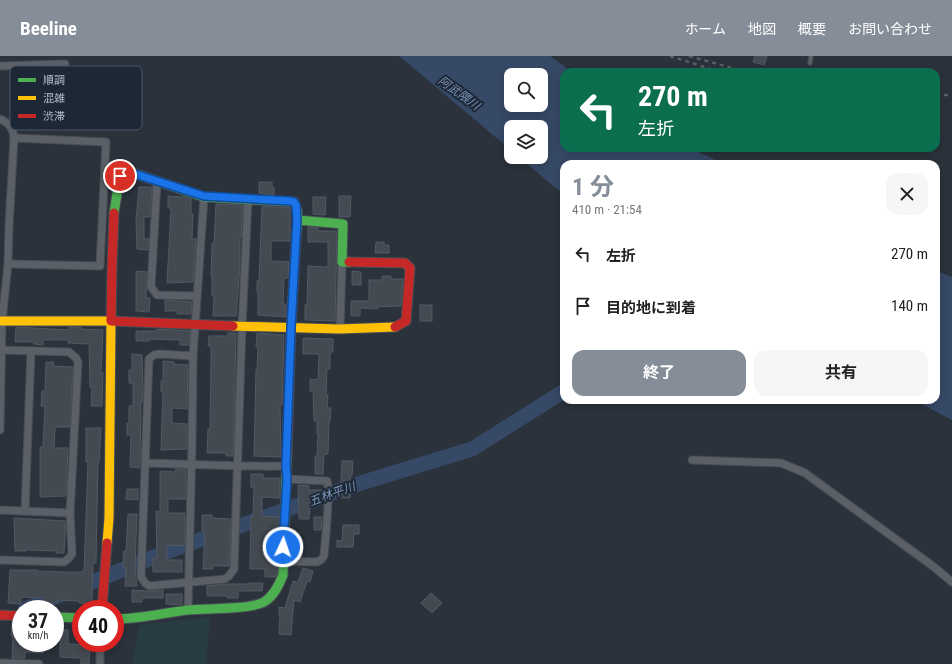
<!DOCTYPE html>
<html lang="ja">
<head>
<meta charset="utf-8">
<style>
	body { margin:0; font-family:"Roboto Condensed","Noto Sans JP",sans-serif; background:#f6f6f6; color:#222; height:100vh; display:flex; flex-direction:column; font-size:15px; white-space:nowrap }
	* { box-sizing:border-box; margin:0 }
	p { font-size:13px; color:#767676 }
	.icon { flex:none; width:22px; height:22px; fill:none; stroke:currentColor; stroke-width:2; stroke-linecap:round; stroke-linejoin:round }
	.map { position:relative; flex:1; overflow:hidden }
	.side { position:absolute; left:560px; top:104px; width:380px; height:244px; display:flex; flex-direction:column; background:#fff; border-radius:12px; box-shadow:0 2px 10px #0003 }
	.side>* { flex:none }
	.banner { position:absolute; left:560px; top:12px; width:380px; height:84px; border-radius:12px; box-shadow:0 2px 10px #0003; background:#0b6e4f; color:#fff; overflow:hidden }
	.tools { position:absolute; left:504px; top:12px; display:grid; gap:8px }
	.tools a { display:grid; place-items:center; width:44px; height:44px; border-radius:8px; background:#fff; box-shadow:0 2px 10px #0003; font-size:20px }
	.speed { position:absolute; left:12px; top:544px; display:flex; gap:8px; font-size:20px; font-weight:700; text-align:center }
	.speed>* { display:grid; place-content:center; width:52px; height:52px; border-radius:50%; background:#fff; box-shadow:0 2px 10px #0003; line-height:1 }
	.speed small { font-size:10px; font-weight:400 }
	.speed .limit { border:6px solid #d22; background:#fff; color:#111 }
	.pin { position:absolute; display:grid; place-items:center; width:34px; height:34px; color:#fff; margin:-17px; border:2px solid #fff; border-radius:50%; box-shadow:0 1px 4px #0007 }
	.me { position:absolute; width:44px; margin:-22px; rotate:3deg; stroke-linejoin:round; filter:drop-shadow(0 0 3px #0008) }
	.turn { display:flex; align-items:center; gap:14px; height:84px; padding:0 12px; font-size:18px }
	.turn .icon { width:52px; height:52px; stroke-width:2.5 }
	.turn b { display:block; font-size:28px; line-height:34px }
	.round { display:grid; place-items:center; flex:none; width:42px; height:42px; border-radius:12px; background:#f6f6f6 }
	.overview { display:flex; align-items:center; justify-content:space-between; height:68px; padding:0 12px }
	h1 { font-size:24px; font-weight:700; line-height:30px; color:#858d99 }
	.primary-button { display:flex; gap:8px; margin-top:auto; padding:8px 12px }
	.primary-button a { flex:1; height:46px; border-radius:12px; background:#858d99; color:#fff; font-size:16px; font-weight:700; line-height:46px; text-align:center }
	.primary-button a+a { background:#f6f6f6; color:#222 }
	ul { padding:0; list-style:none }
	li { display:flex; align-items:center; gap:12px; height:52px; padding:0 12px }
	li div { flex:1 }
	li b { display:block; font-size:15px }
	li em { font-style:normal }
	header { display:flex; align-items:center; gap:24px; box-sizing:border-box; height:56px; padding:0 20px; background:#858d99; color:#fff }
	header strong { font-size:19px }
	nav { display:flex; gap:22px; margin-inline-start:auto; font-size:14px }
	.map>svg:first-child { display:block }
</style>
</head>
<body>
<header>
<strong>Beeline</strong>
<nav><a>ホーム</a><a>地図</a><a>概要</a><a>お問い合わせ</a></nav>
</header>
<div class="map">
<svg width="952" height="608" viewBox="0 0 952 608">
	<rect width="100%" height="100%" fill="#2b323b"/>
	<polygon fill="#273d42" points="210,561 206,608 132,608 139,569"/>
	<g fill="#364966" fill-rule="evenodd">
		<path d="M399,0H550L572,16H564V92H689L725,108H564V139L519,101H541V71H511V94ZM511,19H541V49H511Z"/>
		<polygon points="936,215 952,221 952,364 914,344 936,344"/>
	</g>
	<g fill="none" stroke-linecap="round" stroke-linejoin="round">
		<polyline stroke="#364966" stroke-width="15" points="25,553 169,495 364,426 472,393 564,335"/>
	</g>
	<g fill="#444a52" stroke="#535963">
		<polygon points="755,0 767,0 764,9 753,6"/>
		<polygon points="259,126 272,126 272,131 274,131 274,139 262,138 262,137 259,137"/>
		<polygon points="139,131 152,131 150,161 144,161 144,183 149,183 148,194 137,193 136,164"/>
		<polygon points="168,140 184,141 191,143 191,158 193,158 192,183 196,183 193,226 167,227 171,152 168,152"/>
		<polygon points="339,140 351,140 350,161 339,161"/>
		<polygon points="313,141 326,141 325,159 313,158"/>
		<polygon points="216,148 243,149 241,182 240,182 240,208 236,260 213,260 214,240 212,240 212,221 211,221 212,187 214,187"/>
		<polygon points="262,150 290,152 290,185 271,185 271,205 289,206 288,222 284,222 283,248 286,248 286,261 258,259 258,236 257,236 257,225 259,225"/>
		<polygon points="308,171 318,172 318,175 337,175 335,265 305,264 305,249 307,249 308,210 328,211 328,186 308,186"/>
		<polygon points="376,186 384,186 384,189 389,189 389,197 375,197"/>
		<polygon points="136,215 147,216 146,242 150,242 149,256 136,255"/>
		<polygon points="352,215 361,216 361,229 352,229"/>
		<polygon points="382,220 391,220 391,223 403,223 401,250 377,251 377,253 360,252 360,260 351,260 351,245 369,245 369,224 382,224"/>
		<polygon points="165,244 192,246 191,258 177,258 177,255 165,255"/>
		<rect x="420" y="249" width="12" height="16"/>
		<polygon points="16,271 69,274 69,271 81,271 81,273 103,274 101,317 103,317 102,350 91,350 92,331 90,331 89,288 68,287 68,284 43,284 43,289 34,288 34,286 15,286"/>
		<polygon points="157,273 190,275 189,289 180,289 180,284 149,283 149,285 136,285 136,275 157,275"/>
		<polygon points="228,277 236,277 233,400 226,400 226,397 207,397 208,373 210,373 211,308 211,290 208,290 209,280 228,280"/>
		<polygon points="257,277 284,279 282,349 280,349 281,401 254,400 256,313 257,313 258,291 256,291"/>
		<polygon points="303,282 333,283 333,296 330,296 330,313 327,313 326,339 328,339 327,352 331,352 330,366 329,365 328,398 324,398 323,418 315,418 315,400 317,400 318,378 317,378 317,365 314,365 313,335 310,335 310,323 318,324 319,298 303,298"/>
		<polygon points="132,298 142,299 143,333 142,346 141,346 140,412 130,411 131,379 127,379 127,367 129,367 129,350 133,350 133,327 129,327 129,314 132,314"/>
		<polygon points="163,305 174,306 174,308 188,309 187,353 172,352 172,367 187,368 187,393 161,394 163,336 161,336 161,325 163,325"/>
		<polygon points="46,306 54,306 53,310 73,311 70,371 55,371 54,392 68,392 66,440 40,441 40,391 43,391 45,350 41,350 42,335 45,335"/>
		<polygon points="86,372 101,372 99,406 98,406 96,507 93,507 92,548 79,547 79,545 57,544 57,547 45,547 45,542 21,541 21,548 8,547 10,514 37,514 37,515 61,516 82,516 82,515 84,515 88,406 86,406"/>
		<polygon points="342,405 353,405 352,420 350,420 350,442 340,442"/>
		<polygon points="176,413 186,413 186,443 168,443 168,457 185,457 185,490 167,489 167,504 182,504 182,516 153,516 153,502 157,502 156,455 160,456 160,415 175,416"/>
		<polygon points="251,418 263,418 263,422 280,422 280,442 262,441 262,460 279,461 277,518 276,521 265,521 265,513 250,513 251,461 253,461 254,431 251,431"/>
		<polygon points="298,429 309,430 309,434 323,434 323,447 310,447 309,463 299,463"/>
		<polygon points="127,433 138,433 138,444 126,443"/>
		<polygon points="128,458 137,458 135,514 137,530 125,530 126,511 123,511 124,495 126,495"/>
		<polygon points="202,459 212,459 212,462 231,463 229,510 213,510 213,513 203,513 205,476 202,476"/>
		<polygon points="314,461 322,461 321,474 314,474"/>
		<polygon points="14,462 65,465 66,478 65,478 64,497 56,497 56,495 26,494 26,495 15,495"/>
		<polygon points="343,469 359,469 359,478 354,478 353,491 337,491 337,484 342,485"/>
		<polygon points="303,512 313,515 310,526 307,525 300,546 294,544 291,579 279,578 280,559 279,559 279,551 285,552 293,525 298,526"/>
		<polygon points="249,527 263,527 262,535 238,535 238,542 227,542 228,540 207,540 207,530 226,528 249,528"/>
		<polygon points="132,534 149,535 163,534 163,542 142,542 142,546 132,546"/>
		<polygon points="431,537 442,547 432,557 421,547"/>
		<polygon points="166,538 182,538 182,549 166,548"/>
		<polygon points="12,566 21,566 21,587 44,589 43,597 25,596 25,602 12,602 13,580 11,580"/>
		<polygon points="57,574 68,574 68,587 69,588 90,589 89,608 81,608 81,603 80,602 60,601 60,584 57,584"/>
	</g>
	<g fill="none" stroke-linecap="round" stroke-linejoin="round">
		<g stroke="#474d54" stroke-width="5.5">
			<polyline id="lane" points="810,7 811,0"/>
		</g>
		<g stroke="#474d54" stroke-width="9">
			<g id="street">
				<polyline points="0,10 65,8"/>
				<path d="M0,63C9,67 13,72 14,82L9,170L8,208L2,265L0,374"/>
				<polyline points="157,126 151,231 157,239 197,240"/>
				<polyline points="8,208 100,210 106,86 14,82"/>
				<polyline points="340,273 342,206"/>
				<polyline points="193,300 159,298 154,299 149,303 141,521 145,527 149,530 225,523 229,520 234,513 242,271 248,144"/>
				<polyline points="692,404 781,407 805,417 934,511 952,526"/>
				<path d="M146,407C192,408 239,411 286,410"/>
				<polyline points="0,454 70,457"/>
				<polyline points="25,455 31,295"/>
				<polyline points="0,504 64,506 69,502 72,498 70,457 78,306 76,302 69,296 2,294"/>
				<path d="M282,505L317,506L321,504L324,500C325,487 331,432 327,425L287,423"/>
				<polyline points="188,554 192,387 193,300 204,141"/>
				<polyline points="0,607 39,608"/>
				<polyline points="100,608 100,587"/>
			</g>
		</g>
		<g stroke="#474d54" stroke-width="11">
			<g id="fast">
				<path d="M114,157L119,125L123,116L133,117L204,141L294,146C300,155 297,171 296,181"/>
				<polyline points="297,164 343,168 342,206 349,206"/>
				<polyline points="55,561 81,562"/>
				<path d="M115,563C140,563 163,557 188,554C208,552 248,554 264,546C274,540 279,529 283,519L287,395"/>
			</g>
		</g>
		<g stroke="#474d54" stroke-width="11">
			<g id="slow">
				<polyline points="0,265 111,265 109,462 107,487"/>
				<polyline points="233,270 339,273 395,271"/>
			</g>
		</g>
		<g stroke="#474d54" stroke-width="11">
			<g id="jam">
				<polyline points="114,157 112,211 111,265 233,270"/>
				<polyline points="349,206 405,207 410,212 406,265 395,271"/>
				<polyline points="287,395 291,272 296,181"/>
				<polyline points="102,553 107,487"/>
				<polyline points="0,559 21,560"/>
			</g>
		</g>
		<use href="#lane" stroke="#5b6068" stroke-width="3.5"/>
		<use href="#street" stroke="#5b6068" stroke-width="7"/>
		<use href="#fast" stroke="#4caf50" stroke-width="9"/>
		<use href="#slow" stroke="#ffc107" stroke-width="9"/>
		<use href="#jam" stroke="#c62828" stroke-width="9"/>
		<g stroke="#5a5f66" stroke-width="2.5" stroke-dasharray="4 4" stroke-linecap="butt">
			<polyline points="670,0 720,16"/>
			<polyline points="689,0 746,16"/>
			<polyline points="936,39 952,39"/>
		</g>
	</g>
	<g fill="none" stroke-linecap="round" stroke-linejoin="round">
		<g stroke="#114b97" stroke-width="10">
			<polyline id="route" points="120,120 123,116 129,116 204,140 290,145 294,146 296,149 297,164 291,272 286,410 287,423 283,491"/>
		</g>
		<use href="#route" stroke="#1a73e8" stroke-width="7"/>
	</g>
	<g text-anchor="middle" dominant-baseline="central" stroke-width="4" stroke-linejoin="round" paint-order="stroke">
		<g font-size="12" font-style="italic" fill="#7b93b4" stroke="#1d2837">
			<text transform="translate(459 37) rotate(36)">阿武隈川</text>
			<text transform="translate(332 438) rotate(-20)">五林平川</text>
		</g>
	</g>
	<rect x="10" y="10" width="132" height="64" rx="6" fill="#1d2837" stroke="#4b5564" stroke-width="1"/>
	<rect x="18" y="22" width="18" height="4" fill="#4caf50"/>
	<rect x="18" y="40" width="18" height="4" fill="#ffc107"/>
	<rect x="18" y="58" width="18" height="4" fill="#c62828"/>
	<g font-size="11" fill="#b5becc">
		<text x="43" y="28">順調</text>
		<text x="43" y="46">混雑</text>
		<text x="43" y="64">渋滞</text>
	</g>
</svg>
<div class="tools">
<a><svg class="icon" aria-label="search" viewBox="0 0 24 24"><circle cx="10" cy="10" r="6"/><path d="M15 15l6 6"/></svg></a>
<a><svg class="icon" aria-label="layers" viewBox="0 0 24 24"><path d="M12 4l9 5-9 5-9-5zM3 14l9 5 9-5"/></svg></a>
</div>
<div class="speed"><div>37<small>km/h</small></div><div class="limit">40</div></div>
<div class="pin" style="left:120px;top:120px;background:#d93025"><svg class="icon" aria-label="arrive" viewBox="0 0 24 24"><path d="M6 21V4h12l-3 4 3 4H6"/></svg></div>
<svg class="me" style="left:283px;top:491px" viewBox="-20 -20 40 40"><circle r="17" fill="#1a73e8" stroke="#fff" stroke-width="3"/><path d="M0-11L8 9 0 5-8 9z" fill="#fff"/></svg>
<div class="banner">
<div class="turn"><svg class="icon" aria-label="left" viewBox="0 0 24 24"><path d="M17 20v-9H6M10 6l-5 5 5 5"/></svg><div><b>270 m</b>左折</div></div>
</div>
<section class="side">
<div class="overview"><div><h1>1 分</h1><p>410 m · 21:54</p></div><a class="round"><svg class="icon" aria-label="close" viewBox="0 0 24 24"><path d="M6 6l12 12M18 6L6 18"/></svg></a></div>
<ul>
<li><svg class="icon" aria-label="left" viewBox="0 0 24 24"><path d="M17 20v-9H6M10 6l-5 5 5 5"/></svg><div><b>左折</b></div><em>270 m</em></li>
<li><svg class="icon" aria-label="arrive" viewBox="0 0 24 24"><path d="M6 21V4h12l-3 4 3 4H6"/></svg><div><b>目的地に到着</b></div><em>140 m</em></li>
</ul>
<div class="primary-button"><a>終了</a><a>共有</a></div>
</section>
</div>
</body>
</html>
